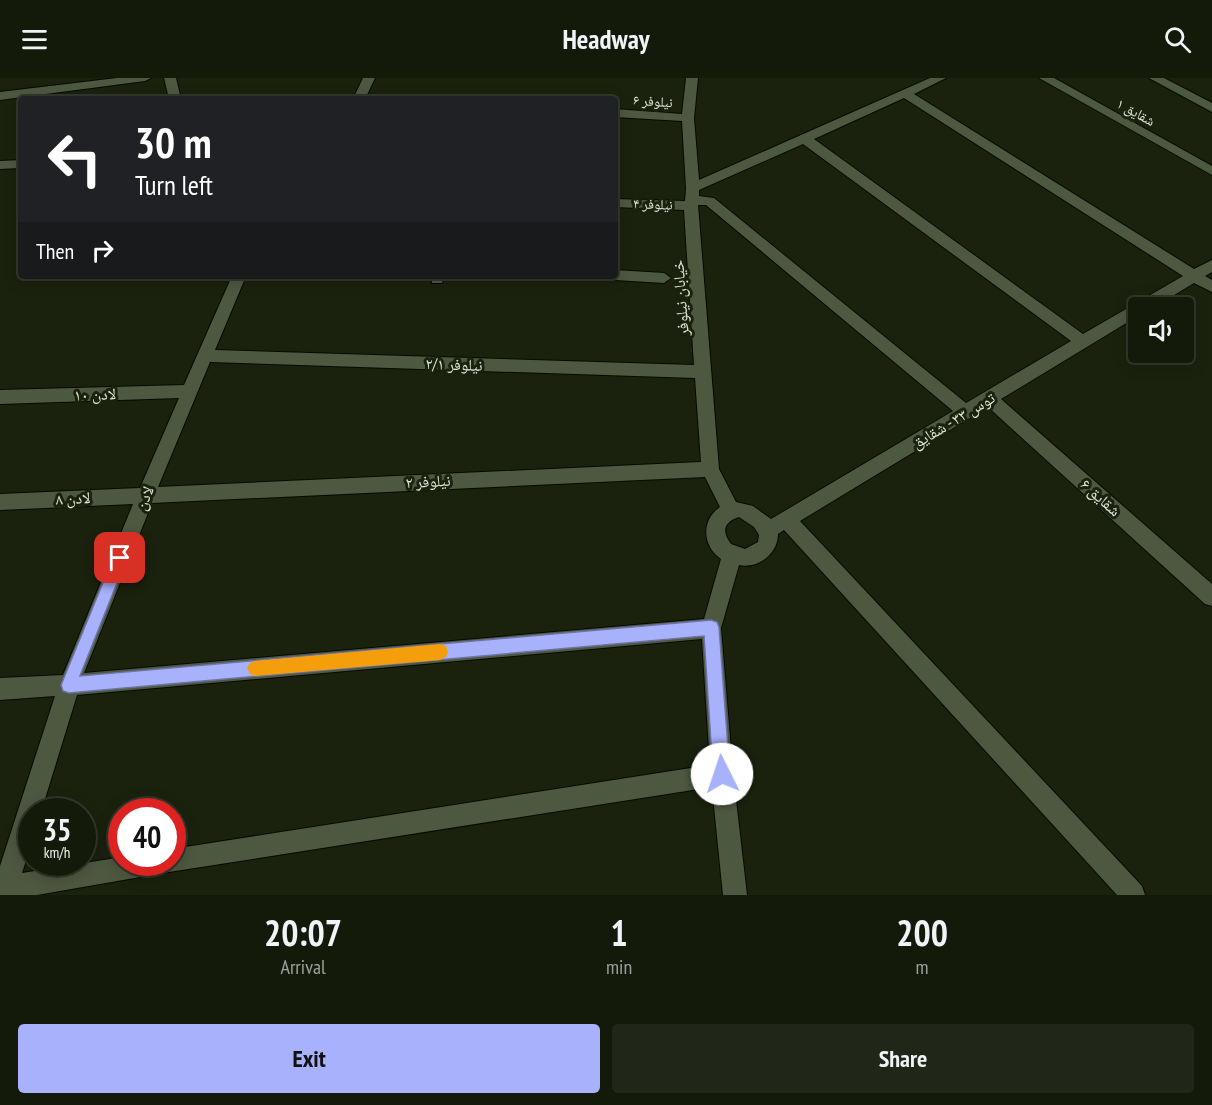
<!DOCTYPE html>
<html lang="en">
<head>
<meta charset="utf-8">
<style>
	body { margin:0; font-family:"PT Sans Narrow","Noto Naskh Arabic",sans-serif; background:#212718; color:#f1f3f6; height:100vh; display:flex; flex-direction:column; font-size:22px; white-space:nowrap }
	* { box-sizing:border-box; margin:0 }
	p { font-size:20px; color:#9da19c }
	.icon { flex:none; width:33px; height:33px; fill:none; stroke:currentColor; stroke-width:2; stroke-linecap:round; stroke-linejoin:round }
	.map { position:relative; height:817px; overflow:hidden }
	.side { display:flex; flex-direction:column; background:#141a0a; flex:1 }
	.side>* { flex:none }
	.guide { position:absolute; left:18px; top:18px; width:600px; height:183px; border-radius:6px; box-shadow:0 3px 15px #0003,0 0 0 2px #33382b; background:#202124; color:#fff; overflow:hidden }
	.buttons { position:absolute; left:1128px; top:219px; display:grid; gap:12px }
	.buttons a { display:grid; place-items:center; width:66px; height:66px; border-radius:6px; background:#141a0a; box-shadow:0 3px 15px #0003,0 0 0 2px #33382b; font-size:30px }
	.speed { position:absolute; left:18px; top:720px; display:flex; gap:12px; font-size:30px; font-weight:700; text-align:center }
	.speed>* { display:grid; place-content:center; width:78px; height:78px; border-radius:50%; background:#141a0a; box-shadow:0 3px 15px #0003,0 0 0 2px #33382b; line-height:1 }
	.speed small { font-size:15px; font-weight:400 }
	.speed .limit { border:9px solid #d22; background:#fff; color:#111 }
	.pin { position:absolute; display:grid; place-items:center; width:51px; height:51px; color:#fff; margin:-26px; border-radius:12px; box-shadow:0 3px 9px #0006 }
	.me { position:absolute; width:66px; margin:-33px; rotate:356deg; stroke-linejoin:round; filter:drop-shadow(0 0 4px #0008) }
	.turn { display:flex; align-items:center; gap:21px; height:126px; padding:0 18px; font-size:27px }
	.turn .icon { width:78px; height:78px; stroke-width:2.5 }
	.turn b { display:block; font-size:42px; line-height:51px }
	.then { display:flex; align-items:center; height:57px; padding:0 18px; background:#0003; gap:12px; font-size:22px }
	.eta { display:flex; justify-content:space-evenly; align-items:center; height:102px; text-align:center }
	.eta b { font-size:36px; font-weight:800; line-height:42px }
	.button { display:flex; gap:12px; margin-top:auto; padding:12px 18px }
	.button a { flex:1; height:69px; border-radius:6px; background:#a7b1fc; color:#111; font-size:24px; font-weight:800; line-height:69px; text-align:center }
	.button a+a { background:#212718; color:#f1f3f6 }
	header { display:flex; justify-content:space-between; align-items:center; height:78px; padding:0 18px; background:#141a0a; font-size:27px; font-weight:800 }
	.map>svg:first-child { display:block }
</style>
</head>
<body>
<header><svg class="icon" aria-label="menu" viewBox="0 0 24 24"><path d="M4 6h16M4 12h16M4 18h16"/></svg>Headway<svg class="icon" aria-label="search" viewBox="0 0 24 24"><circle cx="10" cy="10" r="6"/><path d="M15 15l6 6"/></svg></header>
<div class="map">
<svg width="1212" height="817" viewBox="0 0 1212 817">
	<rect width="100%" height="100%" fill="#1a220e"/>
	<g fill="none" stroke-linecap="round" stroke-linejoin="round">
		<g stroke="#050b00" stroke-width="2">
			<g id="minor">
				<polygon points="117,0 151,0 145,3 0,22 0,14"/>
				<polygon points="164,0 176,0 181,21 169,21"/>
				<polygon points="363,0 375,0 365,21 353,21"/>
				<path d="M686,0H698L694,40L699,102L930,0H946L914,16L1194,191L1212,182V194L1205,198L1212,202V214L1194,205L1153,230H1138V238L1001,321L1212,506V528L1205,526L988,329L800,443L1142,808L1145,817H1117L784,452L778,456C778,476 758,491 739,487L721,550L733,696L747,817H723L712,709L169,794L37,817H0V788L55,618L0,622V600L63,597L133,426L0,432V416L140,410L179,320L0,326V312L184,307L232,198H246L215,272L694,287L684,132L615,129V121L685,123L686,110L682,43L615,39V31L682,36ZM904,20L1183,198L1083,256L814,61ZM803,66L1071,263L966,325L714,120L699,118V112ZM698,127H706L953,333L771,441L753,428L736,424L719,391ZM210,284L695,300L701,384L158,409ZM705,399L720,429C701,442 702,468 721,481L704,541L84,595L152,425ZM739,439L754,449L759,457L758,464L745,471L731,466C721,453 724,444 739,439ZM702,561L710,687L172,771V784H122V779L22,795L32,764V734H41L77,617Z"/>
				<polygon points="1039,0 1054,0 1212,88 1212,97"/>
				<polygon points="1149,0 1164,0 1212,25 1212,34"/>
				<polygon points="21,82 21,90 0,91 0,83"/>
				<polygon points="615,192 664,195 671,200 664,205 615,202 608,198 615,198"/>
				<polygon points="431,198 445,198 442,205 432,205"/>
			</g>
		</g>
		<use href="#minor" fill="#4d5841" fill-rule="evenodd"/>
	</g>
	<polygon fill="#a7b1fc" stroke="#6d73a4" stroke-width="1.5" points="120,473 125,475 127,480 80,598 711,542 717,544 719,549 730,696 728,702 722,704 716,702 713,696 704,558 69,615 63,613 61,607 113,480 115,475"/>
	<polygon fill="#f59e0b" points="440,566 446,568 448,574 446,579 440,582 255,598 250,596 247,590 250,585 255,583"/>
	<g text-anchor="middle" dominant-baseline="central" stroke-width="6" stroke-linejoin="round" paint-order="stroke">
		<g font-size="14" fill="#dee4d7" stroke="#1a220e">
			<text transform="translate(653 23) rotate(4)">نیلوفر ۶</text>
			<text transform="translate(1136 34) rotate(29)">شقایق ۱</text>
			<text transform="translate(653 126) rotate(2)">نیلوفر ۴</text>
		</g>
		<g font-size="16" fill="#dee4d7" stroke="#1a220e">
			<text transform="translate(680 220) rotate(-94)">خیابان نیلوفر</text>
			<text transform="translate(454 286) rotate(2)">نیلوفر ۲/۱</text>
			<text transform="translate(95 316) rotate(-2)">لادن ۱۰</text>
			<text transform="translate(953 342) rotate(-31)">توس ۳۳ - شقایق</text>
			<text transform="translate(428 403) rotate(-3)">نیلوفر ۲</text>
			<text transform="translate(1101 419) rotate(42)">شقایق ۶</text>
			<text transform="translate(73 420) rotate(-3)">لادن ۸</text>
			<text transform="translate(144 420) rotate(-68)">لادن</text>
		</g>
	</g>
</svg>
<div class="buttons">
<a><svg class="icon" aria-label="sound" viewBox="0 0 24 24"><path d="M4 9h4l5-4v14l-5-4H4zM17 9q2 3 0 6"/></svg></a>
</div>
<div class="speed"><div>35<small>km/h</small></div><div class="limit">40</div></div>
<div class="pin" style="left:120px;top:480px;background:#d93025"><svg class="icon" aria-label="arrive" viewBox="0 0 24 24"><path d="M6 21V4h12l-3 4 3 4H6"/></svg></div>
<svg class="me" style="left:722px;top:696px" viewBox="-20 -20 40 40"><circle r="19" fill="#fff"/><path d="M0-13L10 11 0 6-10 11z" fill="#a7b1fc"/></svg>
<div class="guide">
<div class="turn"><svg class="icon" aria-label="left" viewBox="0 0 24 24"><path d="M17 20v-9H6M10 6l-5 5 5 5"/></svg><div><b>30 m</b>Turn left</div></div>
<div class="then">Then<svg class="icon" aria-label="right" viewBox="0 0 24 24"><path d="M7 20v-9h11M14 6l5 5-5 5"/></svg></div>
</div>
</div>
<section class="side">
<div class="eta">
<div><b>20:07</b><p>Arrival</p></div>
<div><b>1</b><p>min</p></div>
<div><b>200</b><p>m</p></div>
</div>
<div class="button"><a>Exit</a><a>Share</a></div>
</section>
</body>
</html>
